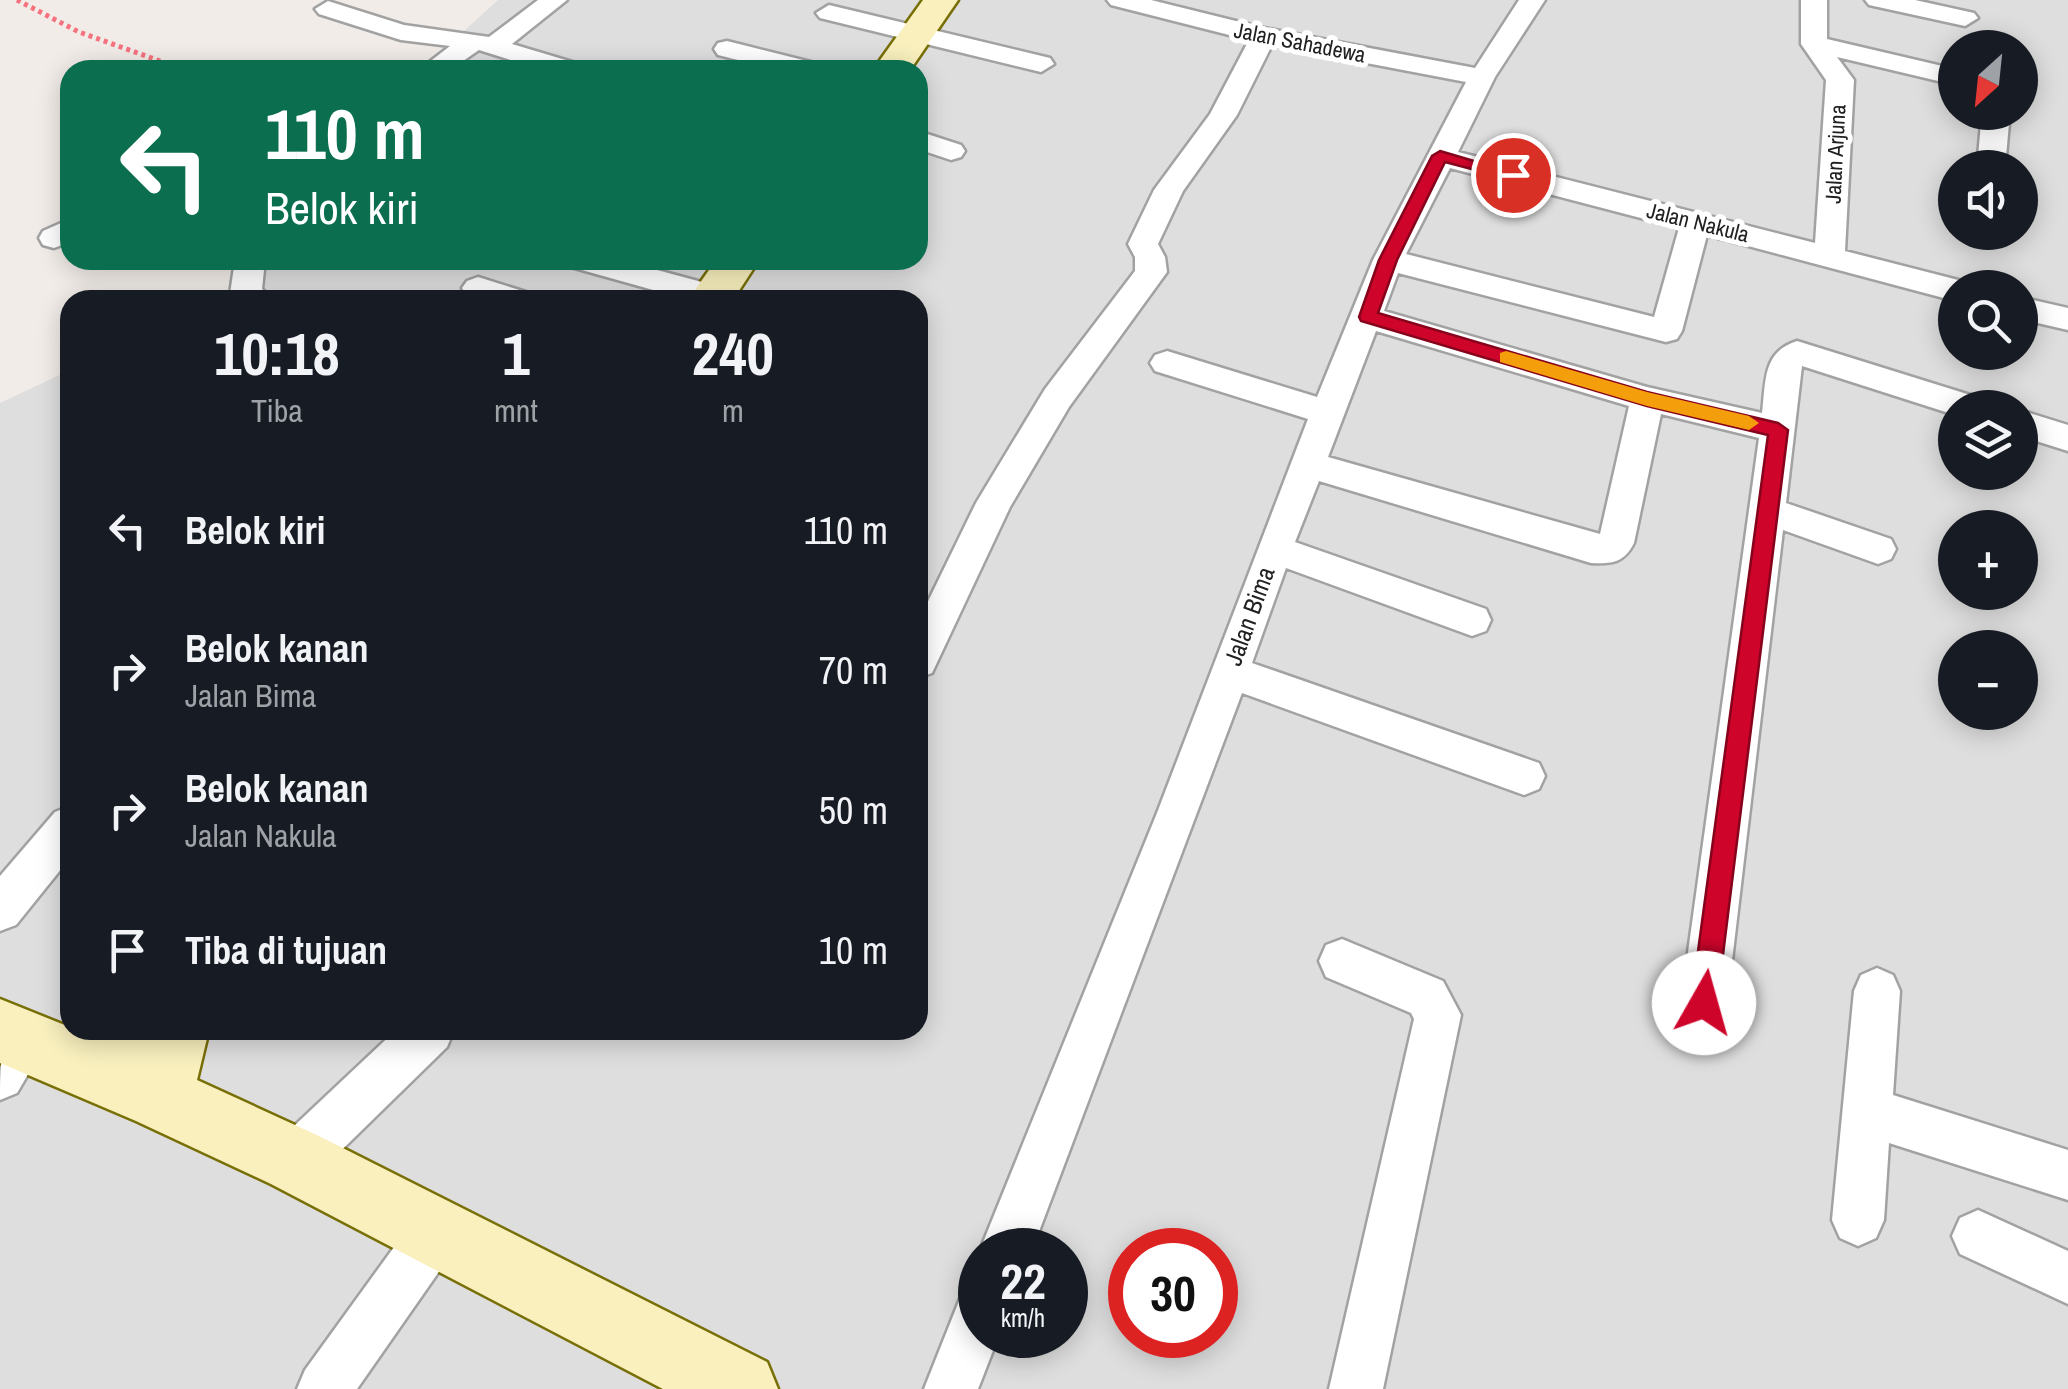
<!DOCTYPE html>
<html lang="id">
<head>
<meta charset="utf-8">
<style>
	body { margin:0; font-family:"Archivo Narrow",sans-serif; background:#242831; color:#f1f3f6; height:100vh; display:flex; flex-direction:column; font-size:38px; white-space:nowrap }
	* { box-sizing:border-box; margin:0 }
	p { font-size:32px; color:#9ea1a6 }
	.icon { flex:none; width:55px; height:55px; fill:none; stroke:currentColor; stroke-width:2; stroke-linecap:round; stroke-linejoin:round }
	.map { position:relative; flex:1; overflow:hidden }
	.side { position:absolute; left:60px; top:290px; width:868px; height:750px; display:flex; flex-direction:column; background:#171b24; border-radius:30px; box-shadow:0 5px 25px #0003 }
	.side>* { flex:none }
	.hud { position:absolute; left:60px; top:60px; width:868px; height:210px; border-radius:30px; box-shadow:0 5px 25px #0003; background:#0b6e4f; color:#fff; overflow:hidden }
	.needle { width:65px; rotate:207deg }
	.buttons { position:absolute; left:1938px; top:30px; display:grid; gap:20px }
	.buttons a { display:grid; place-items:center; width:100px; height:100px; border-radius:50%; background:#171b24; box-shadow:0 5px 25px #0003; font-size:50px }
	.speed { position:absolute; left:958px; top:1228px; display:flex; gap:20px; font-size:50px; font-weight:700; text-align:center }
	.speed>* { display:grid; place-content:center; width:130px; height:130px; border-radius:50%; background:#171b24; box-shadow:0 5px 25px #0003; line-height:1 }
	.speed small { font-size:25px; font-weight:400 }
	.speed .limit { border:15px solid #d22; background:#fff; color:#111 }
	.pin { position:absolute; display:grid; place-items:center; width:85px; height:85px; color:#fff; margin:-42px; border:5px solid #fff; border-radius:50%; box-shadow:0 2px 10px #0007 }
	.me { position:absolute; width:110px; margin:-55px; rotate:7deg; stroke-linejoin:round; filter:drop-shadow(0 0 8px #0008) }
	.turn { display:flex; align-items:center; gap:35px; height:210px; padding:0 40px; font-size:45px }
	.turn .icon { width:130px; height:130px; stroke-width:2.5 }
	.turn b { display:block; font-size:70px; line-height:85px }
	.eta { display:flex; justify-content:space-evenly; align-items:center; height:170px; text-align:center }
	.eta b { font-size:60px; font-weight:700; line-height:70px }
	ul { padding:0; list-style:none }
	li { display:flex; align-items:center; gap:30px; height:140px; padding:0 40px }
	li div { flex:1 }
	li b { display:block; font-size:38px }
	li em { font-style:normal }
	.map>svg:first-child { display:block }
</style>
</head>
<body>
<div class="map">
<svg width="2068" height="1389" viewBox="0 0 2068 1389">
	<rect width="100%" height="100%" fill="#f1ece8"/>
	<path fill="#dfdede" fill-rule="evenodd" d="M498,0H2068V1389H0V403L70,370V1030H918V300H222L244,290L267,260H918V70H421ZM1955,48H2020V112H1955ZM1955,168H2020V232H1955ZM1955,288H2020V352H1955ZM1955,408H2020V472H1955ZM1955,528H2020V592H1955ZM1955,648H2020V712H1955ZM980,1250H1065V1335H980ZM1130,1250H1215V1335H1130Z"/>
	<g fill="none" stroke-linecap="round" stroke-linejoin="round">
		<g stroke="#a2a2a2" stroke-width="5">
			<g id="street">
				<polygon points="538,0 567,0 512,44 579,64 583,70 542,70 479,50 450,70 419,70 450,46 401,40 319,14 315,9 328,1 404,25 489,37"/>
				<path d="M1107,0H1151L1264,28L1475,68L1519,0H1545L1495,77L1458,152L1815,243L1826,80L1801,44V0H1827V39L1955,69V85L1837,57L1854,80L1845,251L1966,282L1969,288H1955V301L1707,235L1682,331L1677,339L1666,342L1398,273L1384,311L1647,387L1762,413C1766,382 1762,352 1797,341L1983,399L1988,408H1955V415L1802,366L1786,503L1891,539L1896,549L1891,559L1878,564L1783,530L1727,1003L1720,1019L1704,1026L1688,1019L1681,1003L1759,438L1661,414L1634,543C1624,563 1612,564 1591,563L1319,481L1295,542L1486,609L1491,620L1486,631L1472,636L1286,568L1252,663L1539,763L1545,776L1539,789L1524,795L1242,693L1032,1250H980L1157,813L1308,419L1155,371L1150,363L1155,355L1167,351L1317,397L1373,260L1466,82L1272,45L1237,115L1183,191L1158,244L1165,257L1167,272L1069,407L1010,507L932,673L918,678V622L976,503L1045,389L1135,271V257L1128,244L1154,190L1210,114L1249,40L1111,5ZM1450,168L1679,228L1654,317L1406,254ZM1376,331L1629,406L1600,534L1328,457Z"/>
				<polygon points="1865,0 1915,0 1974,13 1978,18 1965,26 1869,5"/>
				<polygon points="829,5 1050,58 1054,64 1041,72 820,18 816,13"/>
				<polygon points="727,41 819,64 823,70 778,70 718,55 714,49 718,43"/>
				<polygon points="1982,112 2010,112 2005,168 1977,168"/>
				<polygon points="918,131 961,145 965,151 961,157 951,160 918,149"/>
				<polygon points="70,219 70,242 54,248 43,245 39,238 43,231"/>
				<polygon points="235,260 265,260 262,289 274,300 234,300 230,294"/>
				<polygon points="567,260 620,260 724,288 729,296 726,300 689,300 571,267"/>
				<polygon points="478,277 526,292 531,300 481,300 467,295 462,288 467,281"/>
				<polygon points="2020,297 2068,308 2068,330 2020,319"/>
				<polygon points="2020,410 2068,425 2068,451 2020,436"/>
				<polygon points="70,806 70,858 16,925 0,931 0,876 55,812"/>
				<polygon points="1342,939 1443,981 1461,1015 1383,1389 1329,1389 1414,1019 1411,1013 1326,977 1319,961 1326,945"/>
				<polygon points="1877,968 1893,975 1900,991 1893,1095 2068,1150 2068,1200 1889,1143 1884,1220 1876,1238 1858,1246 1840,1238 1832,1220 1854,991 1861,975"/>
				<path d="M23,1018L40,1025L47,1042L17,1093L0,1100C0,1066 0,1033 23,1018Z"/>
				<polygon points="396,1030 454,1030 447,1047 313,1178 295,1185 277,1178 270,1160 277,1142"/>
				<polygon points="436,1206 454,1214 462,1232 454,1250 357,1389 297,1389 305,1370 418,1214"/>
				<polygon points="1978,1210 2068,1251 2068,1304 1960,1254 1952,1236 1960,1218"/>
				<polygon points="980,1288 980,1335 999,1335 978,1389 924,1389 961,1296"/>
			</g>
		</g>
		<g stroke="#786f07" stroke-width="5">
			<g id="secondary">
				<polygon points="923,0 958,0 910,70 873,70"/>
				<polygon points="716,260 759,260 733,300 688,300"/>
				<polygon points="0,999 82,1032 209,1030 197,1080 319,1136 767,1362 778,1389 663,1389 271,1184 136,1121 0,1063"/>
			</g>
		</g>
		<polyline stroke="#f7727f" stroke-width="5" stroke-dasharray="4 4" stroke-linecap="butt" points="17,0 79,32 185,70"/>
		<use href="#street" fill="#fff" fill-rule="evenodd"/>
		<use href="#secondary" fill="#f9f0be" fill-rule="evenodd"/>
	</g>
	<polygon fill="#ce042b" stroke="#86031c" stroke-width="2.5" points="1440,151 1522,175 1513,180 1445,162 1397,260 1378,313 1647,392 1778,423 1788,430 1717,1003 1713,1013 1704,1016 1694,1013 1691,1003 1768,435 1647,406 1361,321 1359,317 1379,260 1432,156"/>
	<polygon fill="#f59e0b" points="1506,351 1647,392 1749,416 1759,423 1749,430 1647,406 1500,362 1500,353"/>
	<g text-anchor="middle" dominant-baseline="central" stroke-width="10" stroke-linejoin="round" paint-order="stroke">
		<g font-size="22" fill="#212121" stroke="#fff">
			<text transform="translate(1300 42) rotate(11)">Jalan Sahadewa</text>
			<text transform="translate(1835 154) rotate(-87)">Jalan Arjuna</text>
			<text transform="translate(1698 222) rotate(14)">Jalan Nakula</text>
		</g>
		<g font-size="25" fill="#212121" stroke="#fff">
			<text transform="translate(1249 616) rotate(-70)">Jalan Bima</text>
		</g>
	</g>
</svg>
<div class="buttons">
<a><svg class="needle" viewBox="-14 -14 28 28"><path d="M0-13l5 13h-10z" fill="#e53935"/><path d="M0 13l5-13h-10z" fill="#9ea1a6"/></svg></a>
<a><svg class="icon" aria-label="sound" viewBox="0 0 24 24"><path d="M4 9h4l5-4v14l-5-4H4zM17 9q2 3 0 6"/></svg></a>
<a><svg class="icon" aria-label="search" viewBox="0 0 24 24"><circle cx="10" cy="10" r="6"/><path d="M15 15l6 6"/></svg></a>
<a><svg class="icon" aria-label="layers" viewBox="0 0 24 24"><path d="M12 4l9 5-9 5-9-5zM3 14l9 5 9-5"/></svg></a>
<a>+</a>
<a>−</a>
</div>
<div class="speed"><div>22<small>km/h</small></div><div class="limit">30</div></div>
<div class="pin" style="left:1513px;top:175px;background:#d93025"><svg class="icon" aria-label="arrive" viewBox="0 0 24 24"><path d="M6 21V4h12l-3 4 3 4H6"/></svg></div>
<svg class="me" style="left:1704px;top:1003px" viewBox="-20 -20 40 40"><circle r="19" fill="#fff"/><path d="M0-13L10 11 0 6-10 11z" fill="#ce042b"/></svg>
<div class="hud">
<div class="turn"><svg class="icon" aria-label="left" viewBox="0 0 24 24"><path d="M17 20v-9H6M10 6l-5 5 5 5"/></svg><div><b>110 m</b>Belok kiri</div></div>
</div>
<section class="side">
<div class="eta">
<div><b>10:18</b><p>Tiba</p></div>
<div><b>1</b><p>mnt</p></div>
<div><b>240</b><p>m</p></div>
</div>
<ul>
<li><svg class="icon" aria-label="left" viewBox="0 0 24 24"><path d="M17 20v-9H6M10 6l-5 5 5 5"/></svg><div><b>Belok kiri</b></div><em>110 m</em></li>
<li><svg class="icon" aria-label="right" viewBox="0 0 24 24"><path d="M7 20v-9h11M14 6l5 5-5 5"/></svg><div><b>Belok kanan</b><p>Jalan Bima</p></div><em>70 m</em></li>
<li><svg class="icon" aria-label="right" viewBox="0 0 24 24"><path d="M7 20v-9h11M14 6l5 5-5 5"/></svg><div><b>Belok kanan</b><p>Jalan Nakula</p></div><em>50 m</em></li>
<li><svg class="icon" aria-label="arrive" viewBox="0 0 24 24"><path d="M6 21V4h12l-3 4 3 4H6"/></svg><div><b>Tiba di tujuan</b></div><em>10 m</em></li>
</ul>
</section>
</div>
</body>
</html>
